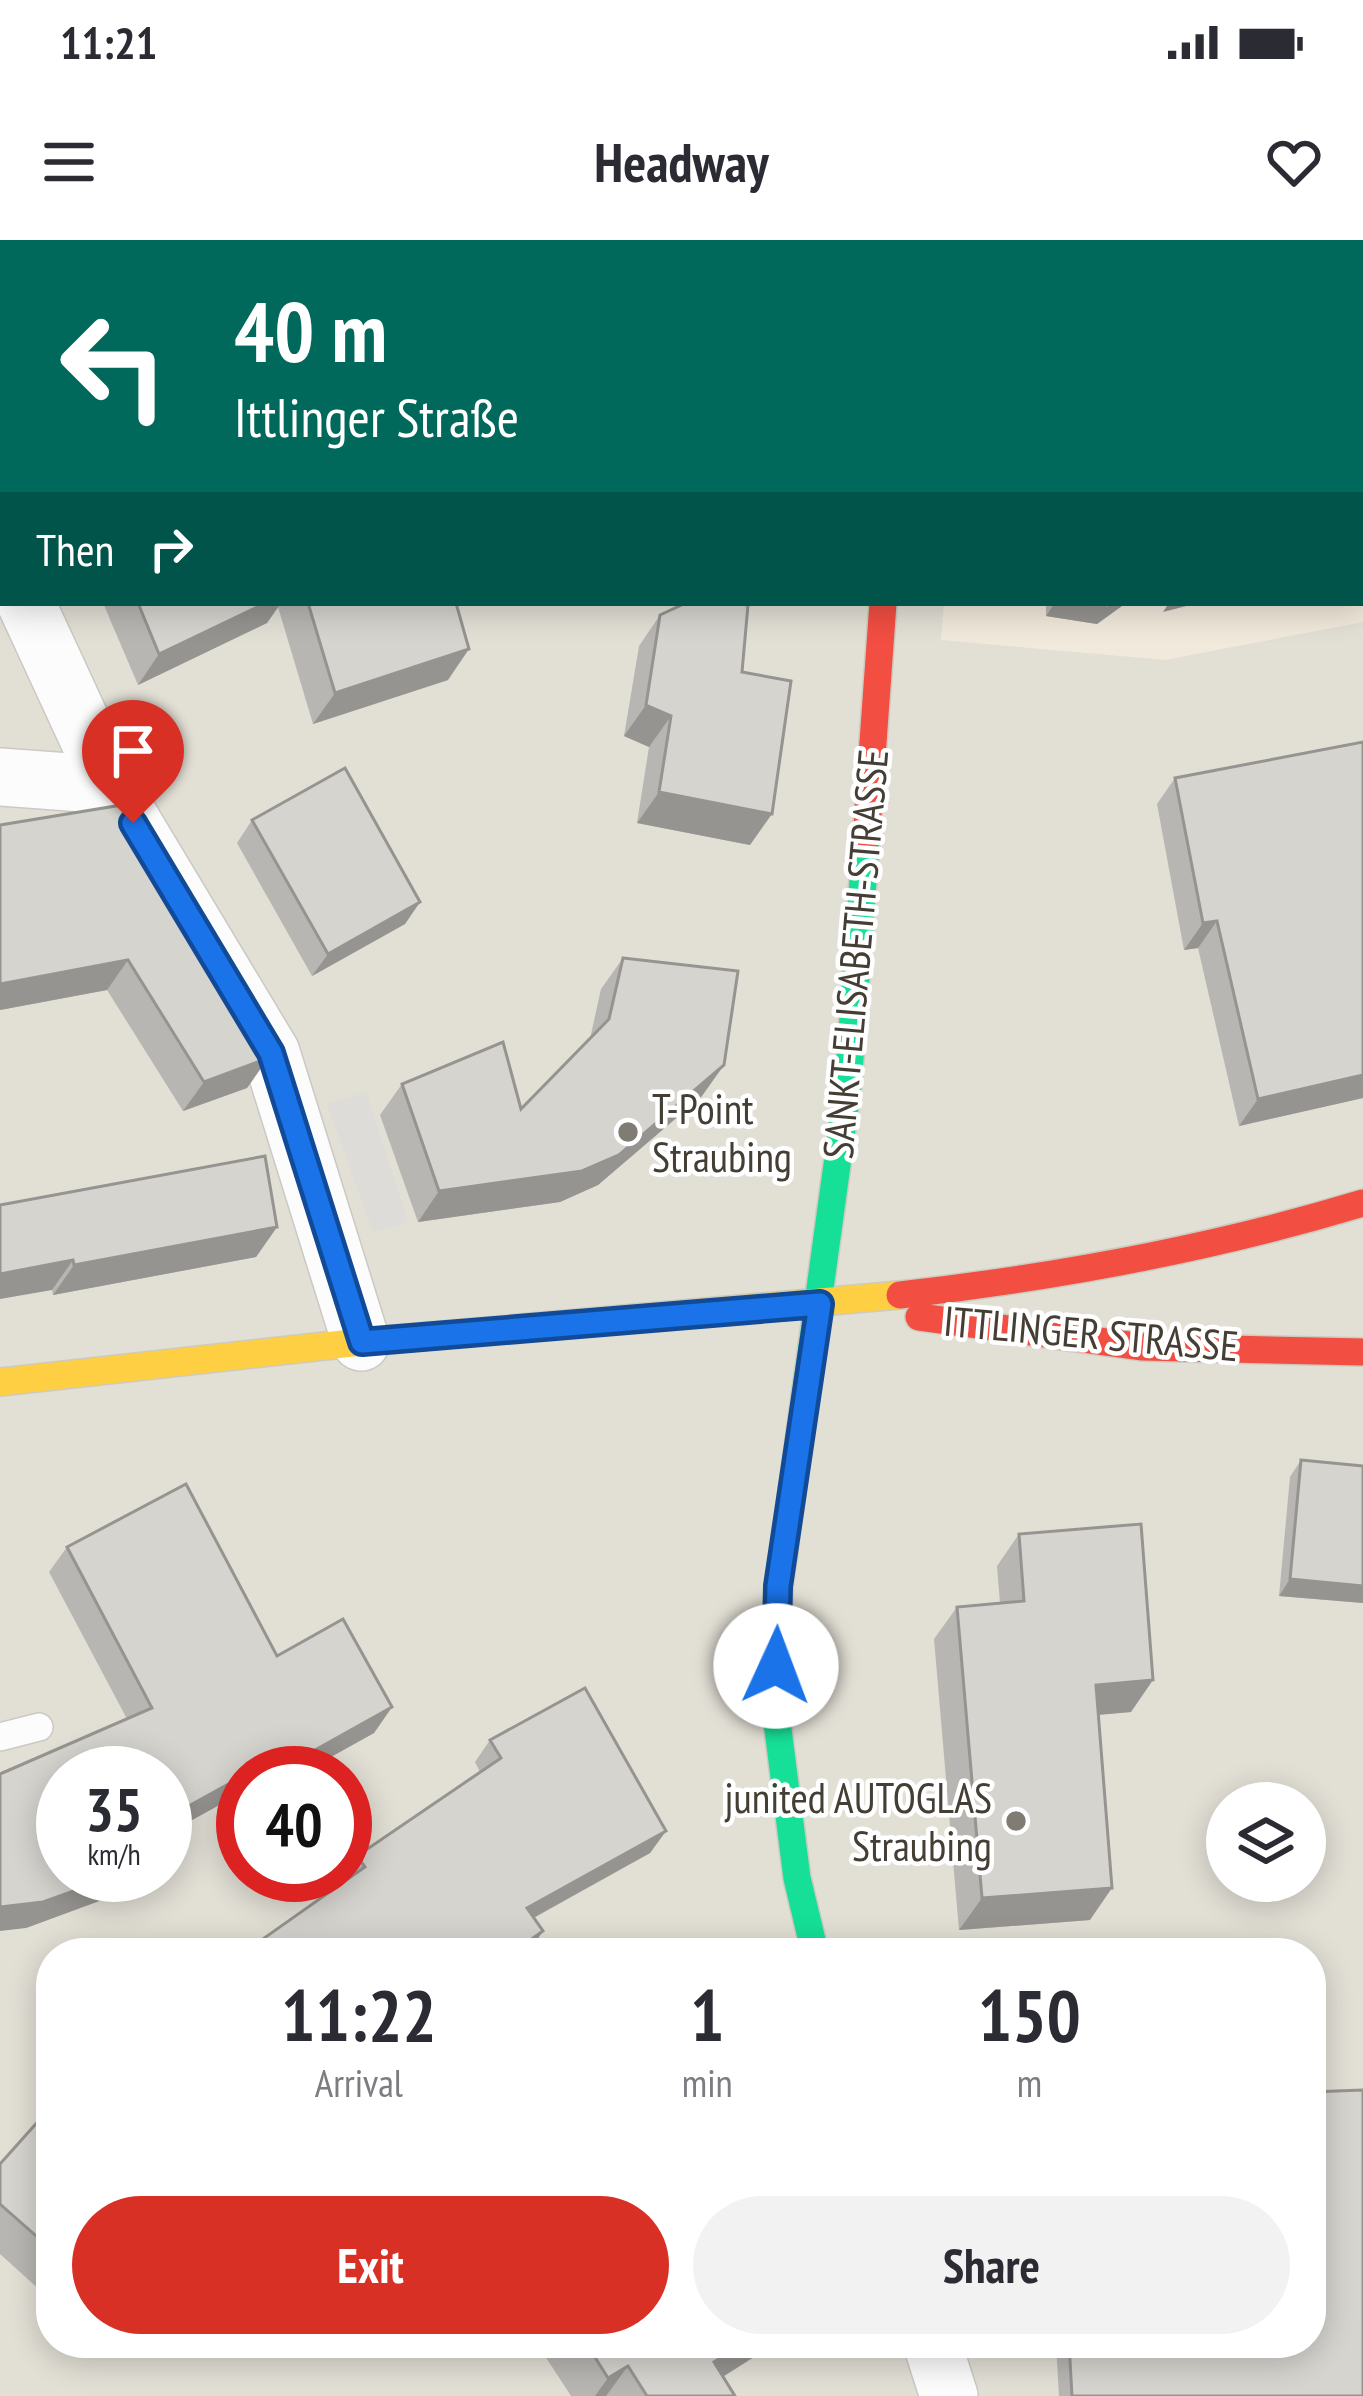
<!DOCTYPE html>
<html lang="en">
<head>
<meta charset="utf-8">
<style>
	body { margin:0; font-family:"PT Sans Narrow",sans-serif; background:#f2f2f3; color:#2b2b33; height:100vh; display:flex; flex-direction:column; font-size:45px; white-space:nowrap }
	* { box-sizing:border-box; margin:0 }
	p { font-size:39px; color:#7c7c81 }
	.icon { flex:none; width:66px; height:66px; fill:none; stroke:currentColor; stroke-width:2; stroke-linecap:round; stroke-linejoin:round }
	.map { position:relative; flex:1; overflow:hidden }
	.side { position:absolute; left:36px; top:1698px; width:1290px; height:420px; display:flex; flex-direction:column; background:#fff; border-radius:48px; box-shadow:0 6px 30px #0003 }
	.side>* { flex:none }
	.top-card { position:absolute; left:0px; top:0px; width:1365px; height:366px; box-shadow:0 6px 30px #0003; background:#00695c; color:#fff; overflow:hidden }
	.buttons { position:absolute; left:1206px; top:1542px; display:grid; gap:24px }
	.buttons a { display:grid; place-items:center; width:120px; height:120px; border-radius:50%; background:#fff; box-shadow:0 6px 30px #0003; font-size:60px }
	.speed { position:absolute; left:36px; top:1506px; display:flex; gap:24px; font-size:60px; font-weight:700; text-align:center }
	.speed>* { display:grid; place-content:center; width:156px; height:156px; border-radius:50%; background:#fff; box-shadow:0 6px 30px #0003; line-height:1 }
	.speed small { font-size:30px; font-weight:400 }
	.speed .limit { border:18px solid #d22; background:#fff; color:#111 }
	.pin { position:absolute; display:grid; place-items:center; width:102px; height:102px; color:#fff; margin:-123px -51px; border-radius:50% 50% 50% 0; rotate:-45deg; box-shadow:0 0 12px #0007 }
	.pin .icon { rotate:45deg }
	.me { position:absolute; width:132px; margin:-66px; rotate:2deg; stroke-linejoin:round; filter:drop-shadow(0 0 9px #0008) }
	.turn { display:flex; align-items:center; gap:42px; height:252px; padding:0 36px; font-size:54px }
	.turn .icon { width:156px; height:156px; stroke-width:2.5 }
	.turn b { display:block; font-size:84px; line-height:102px }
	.then { display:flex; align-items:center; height:114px; padding:0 36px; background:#0003; gap:24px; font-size:45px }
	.eta { display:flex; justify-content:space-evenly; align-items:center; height:204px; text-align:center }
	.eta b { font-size:72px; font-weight:700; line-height:84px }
	.primary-button { display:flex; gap:24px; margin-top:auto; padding:24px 36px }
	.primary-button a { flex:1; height:138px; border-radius:72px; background:#d93025; color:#fff; font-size:48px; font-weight:700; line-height:138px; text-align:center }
	.primary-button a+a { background:#f2f2f3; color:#2b2b33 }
	.status { display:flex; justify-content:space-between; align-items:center; height:84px; padding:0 60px; background:#fff; direction:ltr }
	.status svg { height:33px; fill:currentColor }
	header { display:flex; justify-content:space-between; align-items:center; height:156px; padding:0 36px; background:#fff; font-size:54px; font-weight:700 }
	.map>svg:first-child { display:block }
</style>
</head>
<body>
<div class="status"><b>11:21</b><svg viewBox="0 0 49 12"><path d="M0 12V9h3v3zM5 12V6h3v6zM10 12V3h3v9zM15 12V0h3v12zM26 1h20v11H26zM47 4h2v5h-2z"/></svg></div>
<header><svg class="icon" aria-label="menu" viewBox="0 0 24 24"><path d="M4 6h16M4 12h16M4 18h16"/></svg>Headway<svg class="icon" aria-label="heart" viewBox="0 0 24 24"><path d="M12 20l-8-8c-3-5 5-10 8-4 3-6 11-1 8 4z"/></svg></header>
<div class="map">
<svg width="1363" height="2156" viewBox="0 0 1363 2156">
	<rect width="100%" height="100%" fill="#eeede8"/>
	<path fill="#e2dfd5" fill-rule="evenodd" d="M0,0H1363V2156H0ZM3,3H1362V363H3ZM63,1533H165V1635H63ZM243,1533H345V1635H243ZM1227,1563H1305V1641H1227ZM51,1713H1311V2103H51Z"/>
	<polygon fill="#f1e9db" points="971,0 1363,0 1363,382 1165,420 941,400 944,363 1362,363 1362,3 971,3"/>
	<polygon fill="#dddcd8" points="366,852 408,982 373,992 327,864"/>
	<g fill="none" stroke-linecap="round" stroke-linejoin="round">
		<g stroke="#cbc9c4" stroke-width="30">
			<polyline id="lane" points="0,1497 39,1487"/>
		</g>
		<g stroke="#cbc9c4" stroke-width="60">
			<g id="street">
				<polyline points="909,3 909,0"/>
				<polyline points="0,310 3,316"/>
				<polyline points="26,363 110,545 271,813 361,1102"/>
				<polyline points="0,537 110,545"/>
				<polyline points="932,2103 949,2156"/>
			</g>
		</g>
		<g stroke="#cdcabf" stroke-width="30">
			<polyline id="fast" points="815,1713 797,1638 775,1466 779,1346 848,845 866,600"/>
		</g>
		<g stroke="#cdcabf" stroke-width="30">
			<polyline id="slow" points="0,1142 361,1102 900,1055"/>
		</g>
		<g stroke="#cdcabf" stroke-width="30">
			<g id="jam">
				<polyline points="866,600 883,363"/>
				<path d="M900,1055C1058,1037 1211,1009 1363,963"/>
				<polyline points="919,1077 1143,1107 1363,1112"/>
			</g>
		</g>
		<use href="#lane" stroke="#fcfcfc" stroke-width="27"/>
		<use href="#street" stroke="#fcfcfc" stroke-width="57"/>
		<use href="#fast" stroke="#16e098" stroke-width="27"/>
		<use href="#slow" stroke="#ffcf43" stroke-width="27"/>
		<use href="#jam" stroke="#f24e42" stroke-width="27"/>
	</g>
	<g fill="#b8b6b2">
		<polygon points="304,0 473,0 474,3 305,3"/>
		<polygon points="103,363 456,363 448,440 313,484 278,367 267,383 138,445"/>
		<polygon points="1046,363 1126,363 1097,384 1046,376"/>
		<polygon points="660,375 742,432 750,605 637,583 649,507 624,496 639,406"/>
		<polygon points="1363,502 1363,858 1239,886 1198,708 1184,710 1157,564 1175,538"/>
		<polygon points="252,580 420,662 405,684 312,736 237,603"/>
		<polygon points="0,585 268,818 247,848 183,871 107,750 0,770"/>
		<polygon points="623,718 702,856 598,945 560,962 418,982 380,875 402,844 521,869 590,799 601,749"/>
		<polygon points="0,965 277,987 256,1017 53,1055 52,1050"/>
		<polygon points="1301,1220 1363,1363 1279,1356 1290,1237"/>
		<polygon points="1019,1294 1131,1472 1098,1475 1090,1680 959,1690 934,1399 957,1367 1000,1363 997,1326"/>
		<polygon points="67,1307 277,1416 392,1467 374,1493 302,1533 243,1533 243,1552 175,1589 165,1605 165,1533 129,1650 26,1688 127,1479 49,1332"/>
		<polygon points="490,1500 666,1591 650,1613 534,1678 543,1691 528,1713 243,1713 344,1642 342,1638 357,1616 480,1532 475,1522"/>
		<polygon points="51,1867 51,2060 0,2014 0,1924"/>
		<polygon points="554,2103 776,2103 723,2137 735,2156 571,2156 545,2116"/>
		<polygon points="1056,2103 1311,2103 1363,2156 1059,2156"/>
	</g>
	<g fill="#969491">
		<polygon points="266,363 281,363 267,383 138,445 159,414"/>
		<polygon points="1055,363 1126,363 1097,384 1046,376"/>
		<polygon points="1169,363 1198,363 1163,372"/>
		<polygon points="469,409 448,440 313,484 335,453"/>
		<polygon points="646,465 671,476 649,507 624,496"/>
		<polygon points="659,552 772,574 750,605 637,583"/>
		<polygon points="420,662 405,684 312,736 328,714"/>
		<polygon points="1217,681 1198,708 1184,710 1203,683"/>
		<polygon points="128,720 107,750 0,770 0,744"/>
		<polygon points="268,818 247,848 183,871 204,842"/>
		<polygon points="724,825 702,856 598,945 560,962 418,982 439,951"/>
		<polygon points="1363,835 1363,858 1239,886 1258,859"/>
		<polygon points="277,987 256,1017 53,1055 74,1025"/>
		<polygon points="73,1020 52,1050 0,1059 0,1034"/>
		<polygon points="1290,1339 1363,1346 1363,1363 1279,1356"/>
		<polygon points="1153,1440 1131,1472 1073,1477 1096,1445"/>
		<polygon points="392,1467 374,1493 302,1533 284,1533 290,1524"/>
		<polygon points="285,1514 271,1533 249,1533"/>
		<polygon points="243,1536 243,1552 165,1595 175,1590 165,1605 165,1582 169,1577"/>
		<polygon points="666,1591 650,1613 511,1690 527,1668"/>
		<polygon points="119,1635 140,1635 129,1650 26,1688 0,1691 0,1667"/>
		<polygon points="1112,1648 1090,1680 959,1690 982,1658"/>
		<polygon points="543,1691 528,1713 512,1713"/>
		<polygon points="744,2103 776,2103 692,2156 714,2122"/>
		<polygon points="628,2126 606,2156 595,2156 608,2138"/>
	</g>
	<g fill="#d6d4cf" stroke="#969491" stroke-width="3">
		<polygon points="325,0 473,0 474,3 326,3"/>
		<polygon points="658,0 860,0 859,3 649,3"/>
		<polygon points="1020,0 1193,0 1213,1 1213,3 1020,3"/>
		<polygon points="138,363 266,363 159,414"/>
		<polygon points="308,363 456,363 469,409 335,453"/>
		<polygon points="686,363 732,363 748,365 742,432 791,441 772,574 659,552 671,476 646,465 660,375"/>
		<polygon points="1073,363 1115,363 1108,368"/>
		<polygon points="1363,502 1363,835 1258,859 1217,681 1203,683 1175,538"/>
		<polygon points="345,528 420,662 328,714 252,580"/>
		<polygon points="122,565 238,757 268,818 204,842 128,720 0,744 0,585"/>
		<polygon points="623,718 738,731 724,825 619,915 582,931 439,951 402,844 503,802 521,869 609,779"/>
		<polygon points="265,916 277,987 74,1025 73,1020 0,1034 0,965"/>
		<polygon points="1301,1220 1363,1226 1363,1346 1290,1339"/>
		<polygon points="186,1244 277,1416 343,1379 392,1467 290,1524 285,1514 249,1533 243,1533 243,1536 169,1577 175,1590 165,1595 165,1533 63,1533 63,1635 119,1635 43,1662 0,1667 0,1534 152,1468 67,1307"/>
		<polygon points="1141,1284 1153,1440 1096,1445 1112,1648 982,1658 957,1367 1024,1361 1019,1294"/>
		<polygon points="585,1448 666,1591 527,1668 543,1691 512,1713 243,1713 365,1627 357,1616 501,1518 490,1500"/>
		<polygon points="1363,1850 1363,2156 1072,2156 1069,2103 1311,2103 1311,1852"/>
		<polygon points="51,1867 51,2009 0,1964 0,1924"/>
		<polygon points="586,2103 744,2103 714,2122 735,2156 647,2156 628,2126 608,2138"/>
	</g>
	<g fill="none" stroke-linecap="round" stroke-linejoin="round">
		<g stroke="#114b97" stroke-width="30">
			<polyline id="route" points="133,583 271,813 362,1102 820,1064 778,1346 776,1426"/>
		</g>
		<use href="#route" stroke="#1a73e8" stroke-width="21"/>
	</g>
	<g fill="#807b73" stroke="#fff" stroke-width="4.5">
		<circle cx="628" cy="892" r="12"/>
		<circle cx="1016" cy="1581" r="12"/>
	</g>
	<g text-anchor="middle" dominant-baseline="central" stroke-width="9" stroke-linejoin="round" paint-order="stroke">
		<g font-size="42" fill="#443e34" stroke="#fff">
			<text transform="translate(855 714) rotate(-85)">SANKT-ELISABETH-STRASSE</text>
			<text transform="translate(1091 1093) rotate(5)">ITTLINGER STRASSE</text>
		</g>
		<g font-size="42" fill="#443e34" stroke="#fff" text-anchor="start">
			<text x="652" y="868">T-Point<tspan x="652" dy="48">Straubing</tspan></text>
			<text x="992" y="1557" text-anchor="end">junited AUTOGLAS<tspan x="992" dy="48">Straubing</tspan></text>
		</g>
	</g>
</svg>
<div class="buttons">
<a><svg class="icon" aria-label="layers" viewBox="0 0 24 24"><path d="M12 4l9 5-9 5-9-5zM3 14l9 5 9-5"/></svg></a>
</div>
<div class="speed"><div>35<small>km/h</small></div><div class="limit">40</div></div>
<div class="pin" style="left:133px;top:583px;background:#d93025"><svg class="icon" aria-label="arrive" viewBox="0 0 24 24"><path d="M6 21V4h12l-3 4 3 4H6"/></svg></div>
<svg class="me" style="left:776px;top:1426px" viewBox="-20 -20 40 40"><circle r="19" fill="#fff"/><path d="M0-13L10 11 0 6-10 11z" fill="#1a73e8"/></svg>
<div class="top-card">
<div class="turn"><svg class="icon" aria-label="left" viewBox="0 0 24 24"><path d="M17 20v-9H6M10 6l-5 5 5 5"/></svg><div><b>40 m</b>Ittlinger Straße</div></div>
<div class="then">Then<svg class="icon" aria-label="right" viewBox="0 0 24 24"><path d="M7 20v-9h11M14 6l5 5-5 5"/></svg></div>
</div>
<section class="side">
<div class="eta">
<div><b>11:22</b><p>Arrival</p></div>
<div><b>1</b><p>min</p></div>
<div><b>150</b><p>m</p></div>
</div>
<div class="primary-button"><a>Exit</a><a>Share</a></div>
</section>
</div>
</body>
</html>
